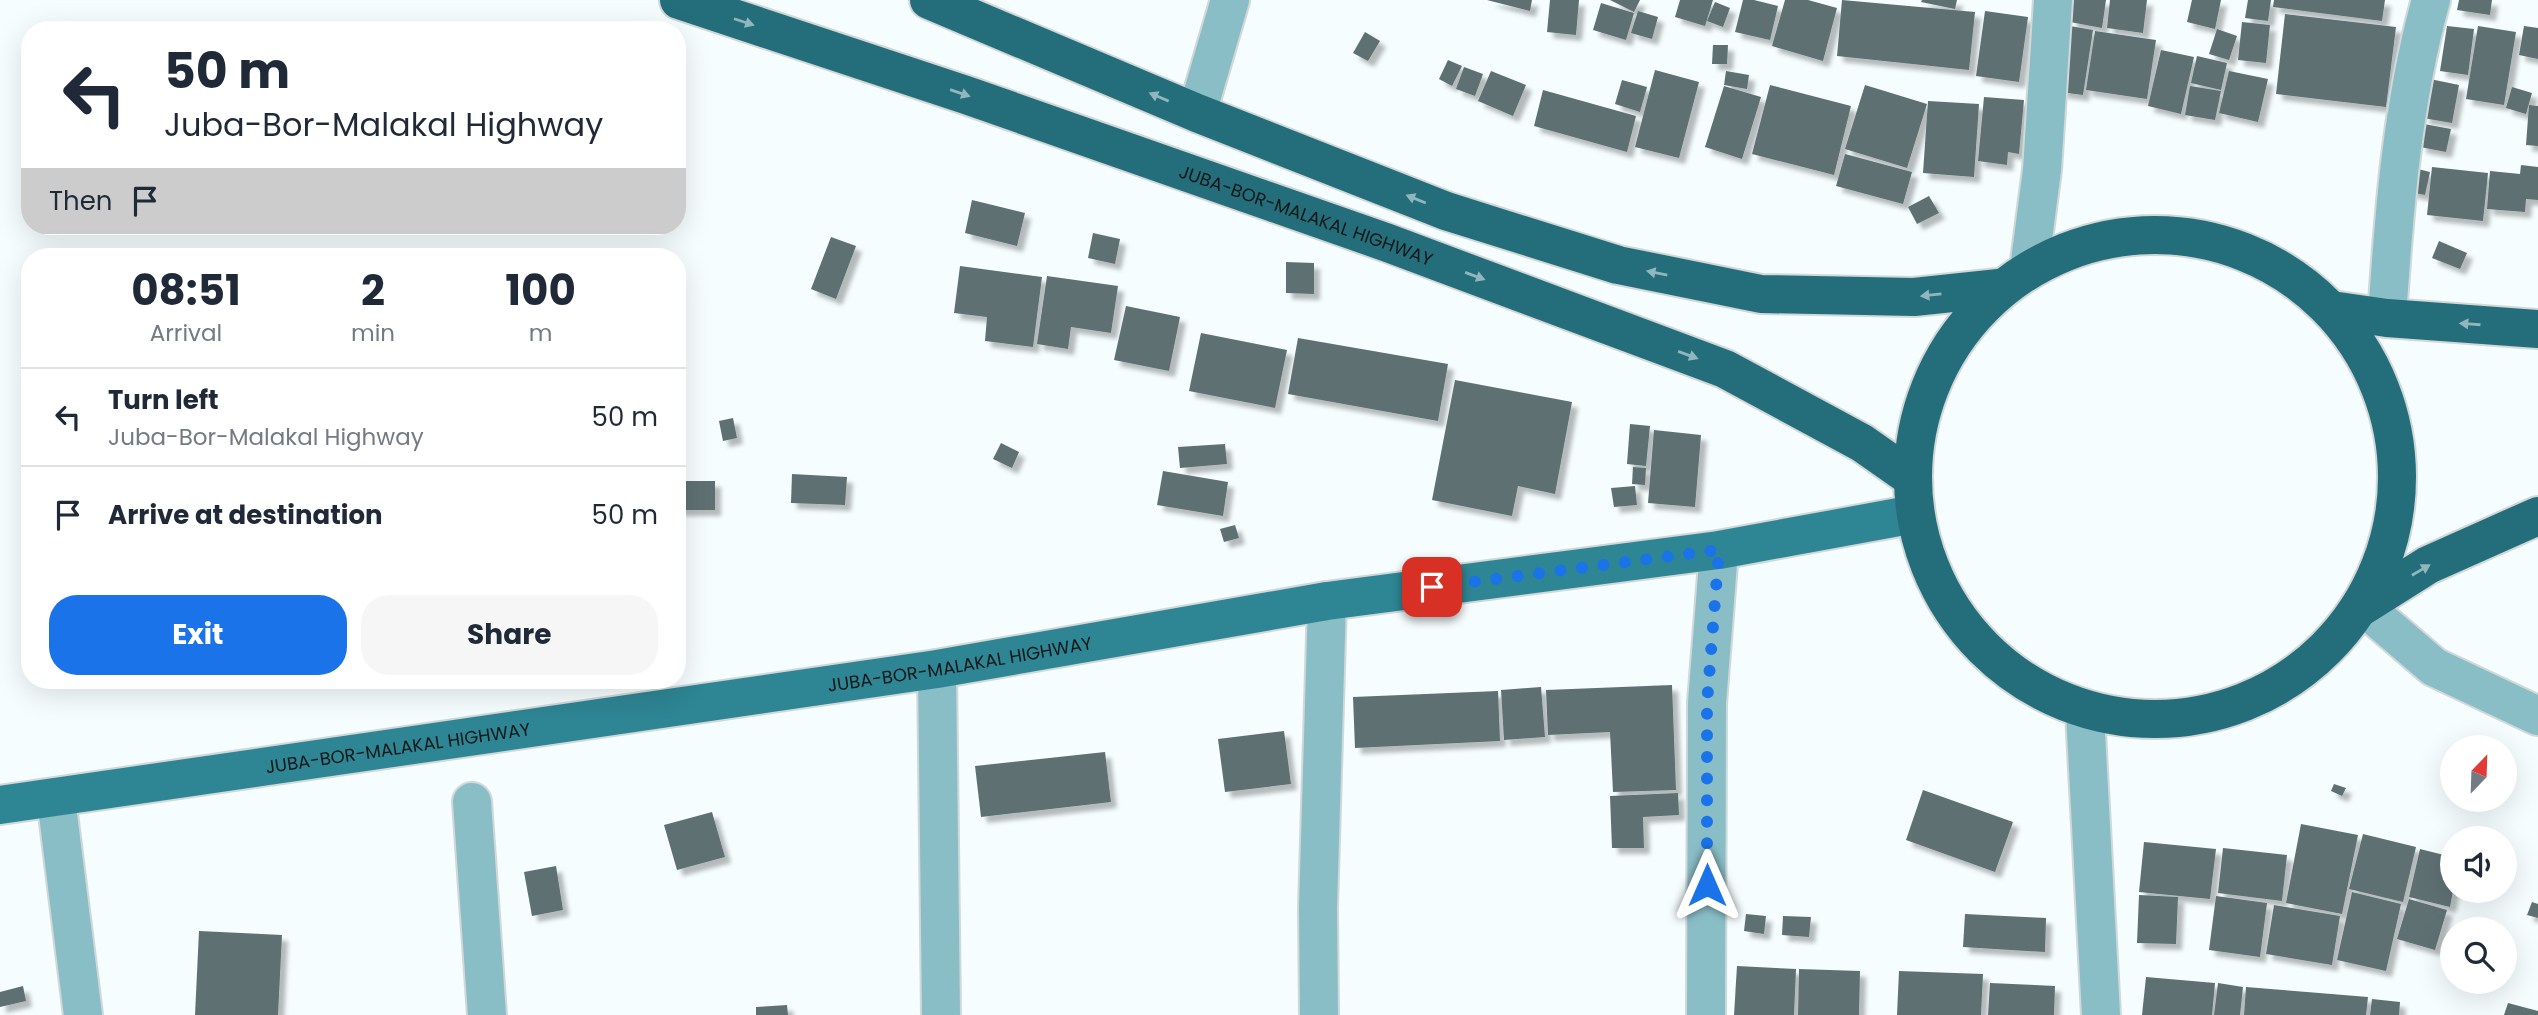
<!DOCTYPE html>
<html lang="en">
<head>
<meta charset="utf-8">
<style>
	body { margin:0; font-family:Poppins,sans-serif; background:#f6f6f7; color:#1f2937; height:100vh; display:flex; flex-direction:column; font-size:26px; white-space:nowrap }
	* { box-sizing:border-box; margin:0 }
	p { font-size:23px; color:#747a83 }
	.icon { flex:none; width:38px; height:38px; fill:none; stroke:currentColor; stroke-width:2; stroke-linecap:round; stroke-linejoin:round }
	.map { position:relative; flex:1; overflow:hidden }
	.side { position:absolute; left:21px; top:248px; width:665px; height:441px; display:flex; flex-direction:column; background:#fff; border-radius:28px; box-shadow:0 7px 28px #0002 }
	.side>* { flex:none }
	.hud { position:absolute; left:21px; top:21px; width:665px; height:214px; border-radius:28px; box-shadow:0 7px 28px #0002; background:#fff; color:#1f2937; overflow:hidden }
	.needle { width:46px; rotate:23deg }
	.tools { position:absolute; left:2440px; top:735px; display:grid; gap:14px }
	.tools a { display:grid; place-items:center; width:77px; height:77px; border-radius:50%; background:#fff; box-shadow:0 7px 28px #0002; font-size:35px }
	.pin { position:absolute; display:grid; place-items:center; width:60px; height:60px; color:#fff; margin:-30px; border-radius:14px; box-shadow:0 4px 10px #0006 }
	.me { position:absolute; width:77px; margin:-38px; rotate:0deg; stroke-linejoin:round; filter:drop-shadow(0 0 5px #0008) }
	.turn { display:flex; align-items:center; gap:24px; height:147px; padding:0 28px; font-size:32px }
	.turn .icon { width:91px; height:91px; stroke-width:2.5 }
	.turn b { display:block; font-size:49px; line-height:60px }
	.then { display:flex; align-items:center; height:66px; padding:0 28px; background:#0003; gap:14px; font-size:26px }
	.eta { display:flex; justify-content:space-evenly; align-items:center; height:119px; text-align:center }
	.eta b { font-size:42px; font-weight:700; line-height:49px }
	.primary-button { display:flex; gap:14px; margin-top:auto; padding:14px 28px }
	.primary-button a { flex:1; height:80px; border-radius:28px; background:#1a73e8; color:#fff; font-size:28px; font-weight:700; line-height:80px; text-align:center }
	.primary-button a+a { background:#f6f6f7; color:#1f2937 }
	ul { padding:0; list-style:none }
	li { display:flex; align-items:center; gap:21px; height:98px; padding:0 28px; border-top:2px solid #e0e1e3 }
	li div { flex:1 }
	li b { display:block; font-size:26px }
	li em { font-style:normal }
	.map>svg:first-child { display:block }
</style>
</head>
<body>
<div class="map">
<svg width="2538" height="1015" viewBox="0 0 2538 1015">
	<defs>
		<filter id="shadow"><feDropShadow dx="6" dy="6" stdDeviation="2" flood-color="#0004"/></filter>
	</defs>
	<rect width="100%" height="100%" fill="#f5fdfe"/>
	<g fill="#5e7073" filter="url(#shadow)">
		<polygon points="1487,0 1532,0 1530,11"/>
		<polygon points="1550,0 1579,0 1576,35 1547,32"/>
		<polygon points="1610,0 1640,0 1634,12"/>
		<polygon points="1680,0 1713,0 1705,26 1675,17"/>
		<polygon points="1743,0 1754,0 1778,6 1770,40 1735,32"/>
		<polygon points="1785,0 1808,0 1837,8 1823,61 1772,46"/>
		<polygon points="1842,0 1975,12 1969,70 1837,56"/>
		<polygon points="1922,0 1957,0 1955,9 1921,2"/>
		<polygon points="2074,0 2106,0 2102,28 2070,22"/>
		<polygon points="2110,0 2147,0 2143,33 2107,28"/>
		<polygon points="2192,0 2221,0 2215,29 2187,22"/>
		<polygon points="2248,0 2271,0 2268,21 2245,18"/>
		<polygon points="2274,0 2385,0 2382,21 2273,7"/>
		<polygon points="2459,0 2492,0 2490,15 2457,10"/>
		<polygon points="1715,2 1730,8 1723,27 1707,21"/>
		<polygon points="1601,3 1634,13 1626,40 1593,30"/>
		<polygon points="1638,11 1658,17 1652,39 1631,33"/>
		<polygon points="1985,11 2028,17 2019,82 1976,76"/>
		<polygon points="2285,14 2396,27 2386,107 2276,94"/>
		<polygon points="2242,22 2270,25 2266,63 2238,60"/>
		<polygon points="2070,26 2093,30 2083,95 2060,92"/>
		<polygon points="2447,26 2474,29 2468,75 2440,71"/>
		<polygon points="2478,26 2516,32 2504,105 2466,99"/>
		<polygon points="2524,26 2538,28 2538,59 2519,55"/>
		<polygon points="2217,29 2237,36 2229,60 2209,54"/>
		<polygon points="2095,31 2156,40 2147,99 2086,90"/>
		<polygon points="1365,32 1380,41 1368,61 1353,53"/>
		<polygon points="1713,45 1728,45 1727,64 1712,64"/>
		<polygon points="2161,50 2194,57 2181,114 2148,106"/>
		<polygon points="2197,56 2227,63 2221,90 2191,83"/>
		<polygon points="1448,60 1462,66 1452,86 1439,79"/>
		<polygon points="1464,67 1483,74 1475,96 1456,89"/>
		<polygon points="1655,70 1699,82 1679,158 1635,147"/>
		<polygon points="1491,71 1526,85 1513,116 1478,101"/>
		<polygon points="1726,71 1749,75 1747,89 1724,85"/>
		<polygon points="2229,71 2268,79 2258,122 2219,113"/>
		<polygon points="2430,79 2459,85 2452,123 2423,118"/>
		<polygon points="1622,80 1647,87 1640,112 1615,104"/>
		<polygon points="1770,85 1851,106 1834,175 1752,154"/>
		<polygon points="1865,85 1927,104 1907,168 1845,149"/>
		<polygon points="1724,86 1761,97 1742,159 1705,147"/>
		<polygon points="2190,86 2221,91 2215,120 2185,115"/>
		<polygon points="2512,87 2532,93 2526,114 2506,108"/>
		<polygon points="1543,90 1636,116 1627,152 1534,126"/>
		<polygon points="1984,97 2024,100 2019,154 2008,152 2007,165 1978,161"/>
		<polygon points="1928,101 1979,104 1974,177 1923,173"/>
		<polygon points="2529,105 2538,106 2538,146 2526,145"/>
		<polygon points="2424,124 2451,129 2446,152 2420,147"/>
		<polygon points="1845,154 1912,172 1903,204 1836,186"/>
		<polygon points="2521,165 2538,167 2538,200 2526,199 2525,212 2487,209 2490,171 2520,174"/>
		<polygon points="2432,167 2488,173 2483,221 2427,215"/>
		<polygon points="2414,168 2430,172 2425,195 2409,192"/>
		<polygon points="1929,196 1939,213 1917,224 1908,207"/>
		<polygon points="972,200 1025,213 1017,246 965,233"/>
		<polygon points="1093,233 1120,239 1115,264 1088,258"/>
		<polygon points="831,237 856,246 836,299 811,289"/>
		<polygon points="2439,241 2467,253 2460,269 2432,258"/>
		<polygon points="1286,262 1314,263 1314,294 1286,293"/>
		<polygon points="960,266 1042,277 1033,347 985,341 987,317 954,313"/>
		<polygon points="1047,276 1118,286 1111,333 1071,327 1068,349 1037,344"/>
		<polygon points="1126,306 1180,317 1169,371 1114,360"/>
		<polygon points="1201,333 1287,350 1275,408 1189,391"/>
		<polygon points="1298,338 1448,364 1438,421 1288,394"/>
		<polygon points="1455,380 1572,402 1555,494 1518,486 1512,516 1432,500"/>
		<polygon points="733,418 737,438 723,441 719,421"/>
		<polygon points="1630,424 1650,426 1646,466 1627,464"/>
		<polygon points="1654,430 1701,435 1695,507 1648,503"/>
		<polygon points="1001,443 1019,452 1012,468 993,459"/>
		<polygon points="1225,444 1227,464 1180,468 1178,447"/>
		<polygon points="1633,467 1646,468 1645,485 1632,484"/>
		<polygon points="1163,471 1228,482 1223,516 1157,505"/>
		<polygon points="792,474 847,477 845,505 791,503"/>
		<rect x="677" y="481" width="38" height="29"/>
		<polygon points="1635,486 1637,505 1614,507 1611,488"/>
		<polygon points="1235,525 1239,538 1224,542 1220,529"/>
		<polygon points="1672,685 1676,790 1613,792 1610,732 1548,735 1546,690"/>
		<polygon points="1541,687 1545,737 1504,740 1501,690"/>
		<polygon points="1498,691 1500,741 1355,748 1353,697"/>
		<polygon points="1284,731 1291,784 1225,792 1218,739"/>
		<polygon points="1105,752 1111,802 981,817 975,766"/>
		<polygon points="2334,784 2346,788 2342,796 2331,791"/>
		<polygon points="1923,790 2013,822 1995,872 1906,840"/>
		<polygon points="1678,793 1679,815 1643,817 1644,848 1612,848 1610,796"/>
		<polygon points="712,812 725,857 677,870 664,825"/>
		<polygon points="2301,824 2358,835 2342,914 2286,903"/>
		<polygon points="2363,834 2416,847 2403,902 2349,889"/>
		<polygon points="2144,842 2216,849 2210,899 2139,892"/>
		<polygon points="2223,848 2287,855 2282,901 2218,893"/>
		<polygon points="2420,849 2452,857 2453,891 2450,907 2409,897"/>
		<polygon points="556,866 563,910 532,916 524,872"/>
		<polygon points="2352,892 2401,904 2386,971 2337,960"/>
		<polygon points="2139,895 2178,897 2176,944 2137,943"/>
		<polygon points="2216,896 2267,903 2260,957 2209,950"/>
		<polygon points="2409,899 2447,910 2435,950 2397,939"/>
		<polygon points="2532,902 2538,904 2538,918 2527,915"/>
		<polygon points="2274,905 2340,916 2332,965 2266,954"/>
		<polygon points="1746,914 1766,916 1764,934 1744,931"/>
		<polygon points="1965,914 2046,918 2045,952 1963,947"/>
		<polygon points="1783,916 1811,917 1809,937 1782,935"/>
		<polygon points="199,931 282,935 278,1015 195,1015"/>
		<polygon points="1737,966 1796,969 1794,1015 1734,1015"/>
		<polygon points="1799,969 1860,971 1859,1015 1798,1015"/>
		<polygon points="1899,971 1983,974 1981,1015 1897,1015"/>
		<polygon points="2146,977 2215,983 2212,1015 2142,1015"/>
		<polygon points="1990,983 2055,986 2054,1015 1988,1015"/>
		<polygon points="2218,983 2243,987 2240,1015 2214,1015"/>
		<polygon points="23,986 26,1001 0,1007 0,992"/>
		<polygon points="2246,987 2368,997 2366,1015 2244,1015"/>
		<polygon points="2372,999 2400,1002 2399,1015 2370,1015"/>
		<polygon points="2508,1003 2538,1011 2538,1015 2504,1015"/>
		<polygon points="787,1005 788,1015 756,1015 756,1007"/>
	</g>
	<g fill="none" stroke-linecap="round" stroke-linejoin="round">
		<g stroke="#d1d8d9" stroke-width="42">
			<g id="minor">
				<polyline points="1197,113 1230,0"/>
				<polyline points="2029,269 2042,170 2053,0"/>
				<path d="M2387,318C2394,211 2402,104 2431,0"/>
				<polyline points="2363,606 2434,667 2538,716"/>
				<polyline points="937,669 941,1015"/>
				<polyline points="2085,713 2101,1015"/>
				<polyline points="56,798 83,1015"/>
				<polyline points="472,802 487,1015"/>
				<polyline points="1319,1015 1318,908 1327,601"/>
				<polyline points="1706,1015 1707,703 1719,550"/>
			</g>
		</g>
		<g stroke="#d1d8d9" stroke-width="42">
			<g id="major">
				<path id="s1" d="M0,805L937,669L1327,601L1719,550L1915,514"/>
			</g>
		</g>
		<g stroke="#d1d8d9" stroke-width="42">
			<g id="highway">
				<path id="s2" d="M679,0L966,95L1388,243L1725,369L1862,443L1912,478"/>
				<polyline points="929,0 1197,113 1446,211 1618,265 1761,294 1914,297 1999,288"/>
				<circle cx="2155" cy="477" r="242"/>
				<polyline points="2331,310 2387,318 2538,329"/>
				<polyline points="2363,606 2428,565 2538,516"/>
			</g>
		</g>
		<use href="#minor" stroke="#8abec7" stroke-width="38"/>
		<use href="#major" stroke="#2e8593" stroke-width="38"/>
		<use href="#highway" stroke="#236e7a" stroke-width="38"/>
	</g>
	<defs><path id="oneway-solid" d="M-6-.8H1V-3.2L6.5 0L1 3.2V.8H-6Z" transform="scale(1.75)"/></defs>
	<g fill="#91b6bc">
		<use href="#oneway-solid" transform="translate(744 22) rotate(18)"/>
		<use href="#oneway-solid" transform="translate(960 93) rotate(19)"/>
		<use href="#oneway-solid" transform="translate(1159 97) rotate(-157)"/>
		<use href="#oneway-solid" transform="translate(1416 199) rotate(-158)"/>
		<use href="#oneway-solid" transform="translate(1657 273) rotate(-169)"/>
		<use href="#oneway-solid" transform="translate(1475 276) rotate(20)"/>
		<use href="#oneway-solid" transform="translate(1931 295) rotate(174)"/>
		<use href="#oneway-solid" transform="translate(2470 324) rotate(-176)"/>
		<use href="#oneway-solid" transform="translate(1688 355) rotate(20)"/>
		<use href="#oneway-solid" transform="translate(2421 570) rotate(-30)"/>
	</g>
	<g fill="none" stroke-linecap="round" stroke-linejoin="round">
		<polyline stroke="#1a73e8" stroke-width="12" stroke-dasharray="0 21.6" points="1432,587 1719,550 1707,703 1707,885"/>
	</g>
	<g text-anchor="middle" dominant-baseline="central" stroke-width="5" stroke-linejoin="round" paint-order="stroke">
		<g font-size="18" fill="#111819" stroke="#fff">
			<text stroke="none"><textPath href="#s2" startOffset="663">JUBA-BOR-MALAKAL HIGHWAY</textPath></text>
			<text stroke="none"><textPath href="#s1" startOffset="970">JUBA-BOR-MALAKAL HIGHWAY</textPath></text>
			<text stroke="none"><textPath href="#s1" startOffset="402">JUBA-BOR-MALAKAL HIGHWAY</textPath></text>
		</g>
	</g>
</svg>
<div class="tools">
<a><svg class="needle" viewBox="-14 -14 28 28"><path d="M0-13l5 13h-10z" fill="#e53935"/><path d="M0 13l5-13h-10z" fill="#747a83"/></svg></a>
<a><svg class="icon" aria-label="sound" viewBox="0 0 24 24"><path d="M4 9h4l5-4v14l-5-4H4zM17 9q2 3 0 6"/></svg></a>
<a><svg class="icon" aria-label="search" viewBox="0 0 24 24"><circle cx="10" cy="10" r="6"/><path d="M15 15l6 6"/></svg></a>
</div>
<div class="pin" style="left:1432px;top:587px;background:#d93025"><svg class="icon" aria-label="arrive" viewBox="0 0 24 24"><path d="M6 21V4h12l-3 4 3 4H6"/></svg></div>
<svg class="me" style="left:1707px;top:885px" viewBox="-20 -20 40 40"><path d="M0-17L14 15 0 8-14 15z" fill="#1a73e8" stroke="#fff" stroke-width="4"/></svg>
<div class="hud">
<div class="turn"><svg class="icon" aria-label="left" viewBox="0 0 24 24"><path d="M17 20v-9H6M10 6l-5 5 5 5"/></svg><div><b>50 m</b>Juba-Bor-Malakal Highway</div></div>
<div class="then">Then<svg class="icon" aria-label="arrive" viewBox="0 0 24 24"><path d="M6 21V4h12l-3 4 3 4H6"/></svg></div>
</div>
<section class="side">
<div class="eta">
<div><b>08:51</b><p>Arrival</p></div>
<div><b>2</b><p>min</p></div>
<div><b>100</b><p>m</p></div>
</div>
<ul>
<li><svg class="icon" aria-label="left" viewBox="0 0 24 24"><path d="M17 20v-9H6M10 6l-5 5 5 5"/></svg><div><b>Turn left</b><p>Juba-Bor-Malakal Highway</p></div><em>50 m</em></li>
<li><svg class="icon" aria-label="arrive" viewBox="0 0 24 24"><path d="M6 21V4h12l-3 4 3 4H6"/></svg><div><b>Arrive at destination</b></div><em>50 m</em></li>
</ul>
<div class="primary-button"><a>Exit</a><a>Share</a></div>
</section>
</div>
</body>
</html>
